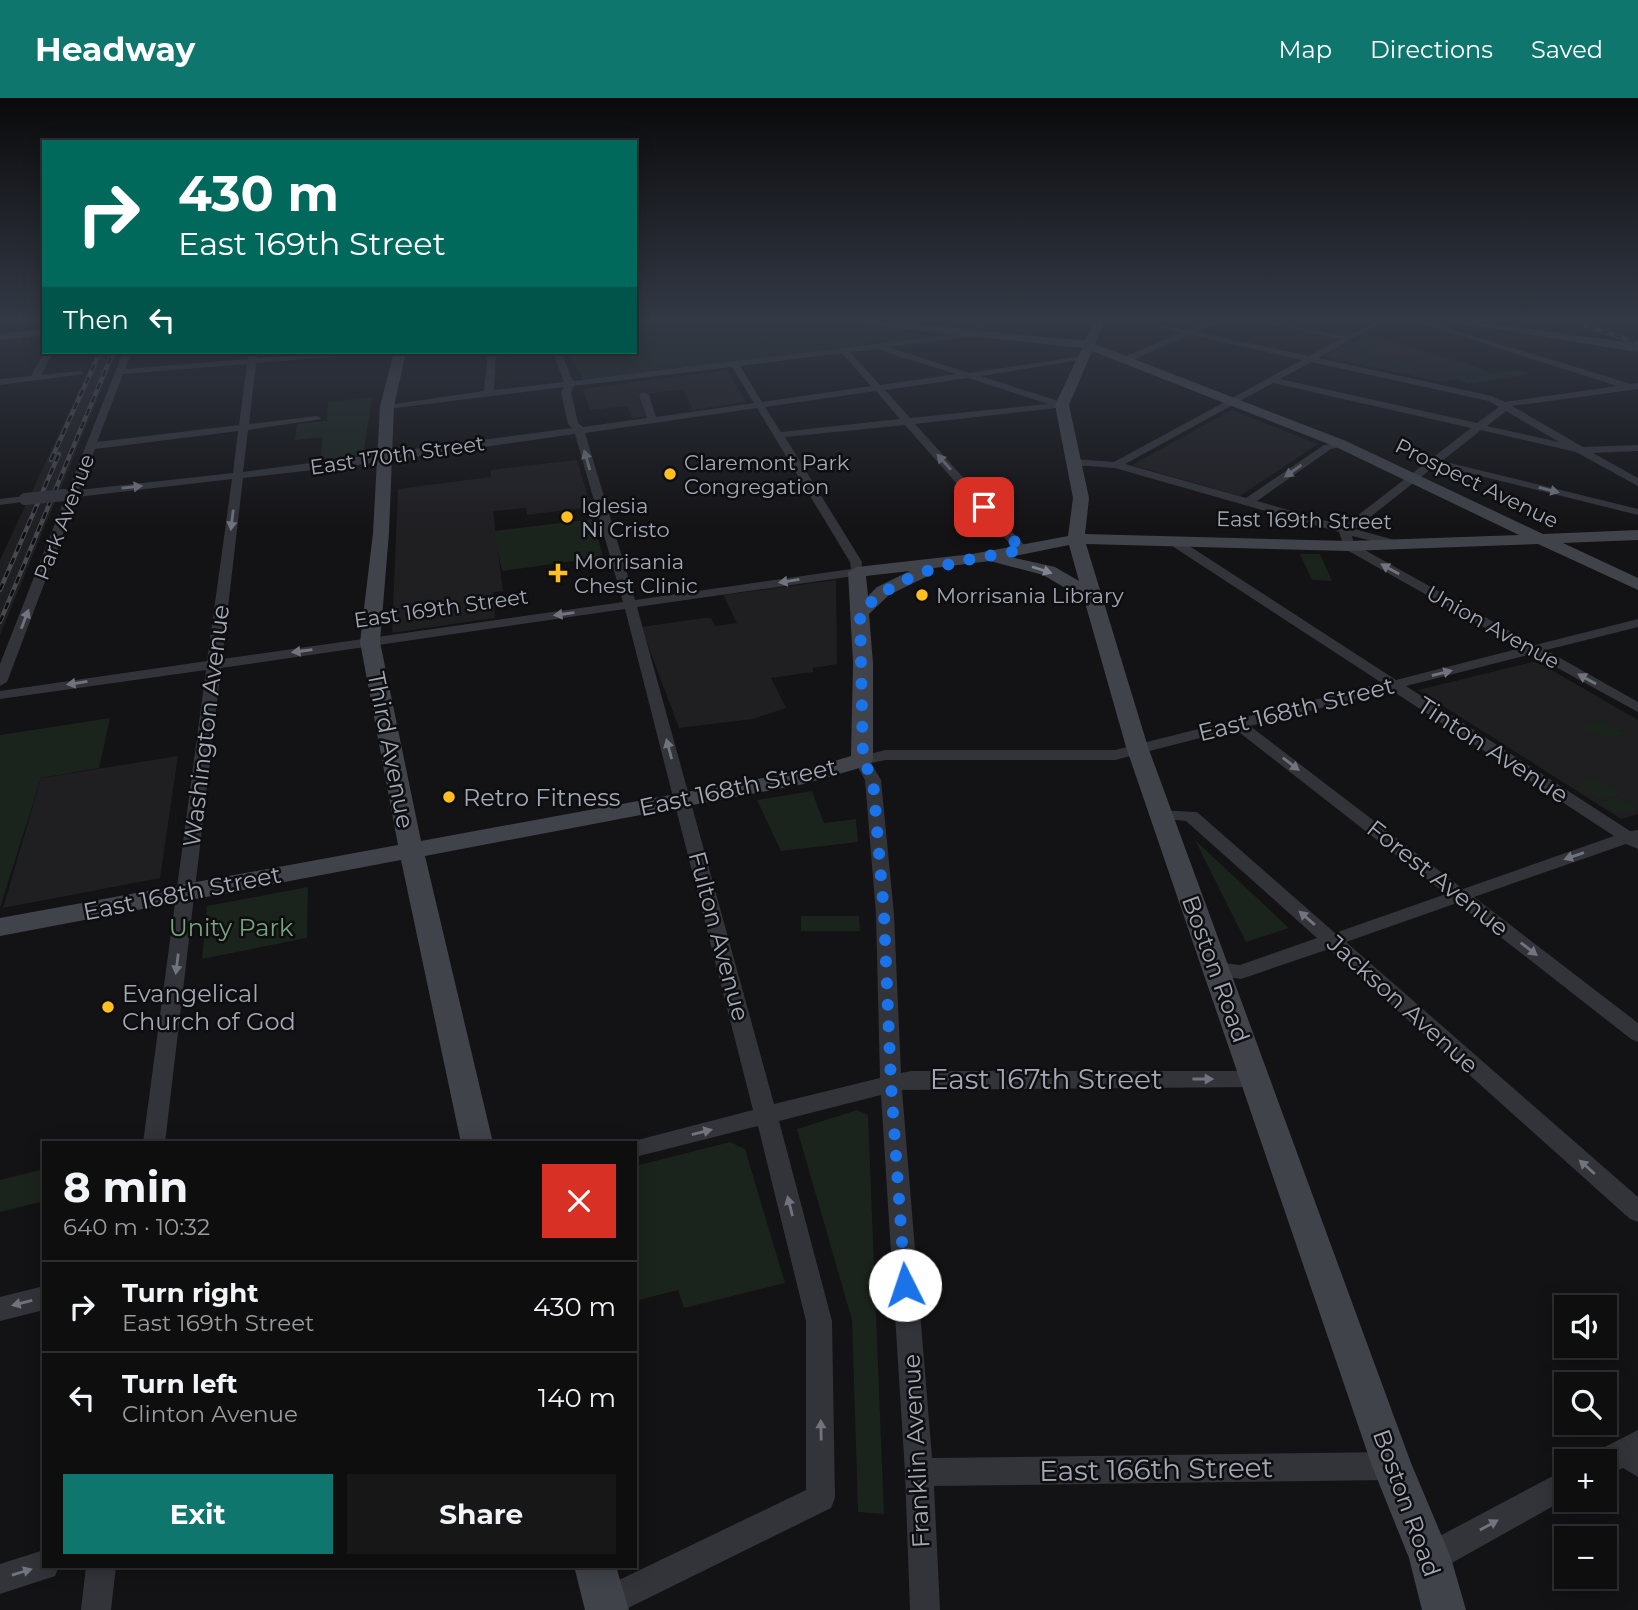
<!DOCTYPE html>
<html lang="en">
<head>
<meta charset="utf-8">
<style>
	body { margin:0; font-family:Montserrat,sans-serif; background:#171718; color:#f1f3f6; height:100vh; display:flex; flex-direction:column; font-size:26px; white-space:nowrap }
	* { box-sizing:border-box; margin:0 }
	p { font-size:23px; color:#9b9c9e }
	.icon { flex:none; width:38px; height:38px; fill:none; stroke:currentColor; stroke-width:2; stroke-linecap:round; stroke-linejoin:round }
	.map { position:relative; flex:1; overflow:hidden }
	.side { position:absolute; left:42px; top:1043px; width:595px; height:427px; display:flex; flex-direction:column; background:#0e0e0f; border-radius:0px; box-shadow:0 4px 18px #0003,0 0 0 2px #2e2e2f }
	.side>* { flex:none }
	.hud { position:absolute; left:42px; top:42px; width:595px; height:214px; border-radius:0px; box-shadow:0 4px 18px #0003,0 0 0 2px #2e2e2f; background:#00695c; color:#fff; overflow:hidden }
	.tools { position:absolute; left:1554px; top:1197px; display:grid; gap:14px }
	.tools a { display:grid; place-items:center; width:63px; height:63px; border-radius:0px; background:#0e0e0f; box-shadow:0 4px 18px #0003,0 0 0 2px #2e2e2f; font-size:35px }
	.pin { position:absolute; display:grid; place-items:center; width:60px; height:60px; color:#fff; margin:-30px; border-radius:14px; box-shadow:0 4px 10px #0006 }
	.me { position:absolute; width:77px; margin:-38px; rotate:356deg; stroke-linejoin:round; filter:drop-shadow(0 0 5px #0008) }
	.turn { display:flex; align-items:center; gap:24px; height:147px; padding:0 21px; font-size:32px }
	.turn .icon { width:91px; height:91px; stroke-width:2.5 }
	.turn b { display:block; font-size:49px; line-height:60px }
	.then { display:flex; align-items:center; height:66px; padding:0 21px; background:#0003; gap:14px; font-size:26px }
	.round { display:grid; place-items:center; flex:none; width:74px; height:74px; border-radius:0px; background:#171718 }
	.head { display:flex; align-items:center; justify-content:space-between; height:119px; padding:0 21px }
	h1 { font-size:42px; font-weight:700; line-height:52px }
	.primary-button { display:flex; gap:14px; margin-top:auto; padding:14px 21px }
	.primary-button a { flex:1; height:80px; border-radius:0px; background:#0f766e; color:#fff; font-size:28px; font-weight:700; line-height:80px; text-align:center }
	.primary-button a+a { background:#171718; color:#f1f3f6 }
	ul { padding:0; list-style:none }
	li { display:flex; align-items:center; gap:21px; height:91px; padding:0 21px; border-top:2px solid #2e2e2f }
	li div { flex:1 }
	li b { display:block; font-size:26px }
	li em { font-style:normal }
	header { display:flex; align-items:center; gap:42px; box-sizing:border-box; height:98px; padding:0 35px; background:#0f766e; color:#fff }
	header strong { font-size:33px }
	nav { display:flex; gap:38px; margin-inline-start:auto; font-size:24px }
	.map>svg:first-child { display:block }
</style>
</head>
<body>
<header>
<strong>Headway</strong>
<nav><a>Map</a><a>Directions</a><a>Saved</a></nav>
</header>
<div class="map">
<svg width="1638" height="1512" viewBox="0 0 1638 1512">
	<rect width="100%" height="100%" fill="#131214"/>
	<g fill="#1f1e21">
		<polygon points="1366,236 1468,266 1491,275 1442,284 1326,259"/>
		<polygon points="97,254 117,254 0,537 0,462"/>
		<polygon points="727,272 746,304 693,312 683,291 639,297 646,318 632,320 627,308 590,312 583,291"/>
		<polygon points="1232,312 1318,346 1240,398 1132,367"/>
		<polygon points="577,362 591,409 527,417 526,410 493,413 503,493 493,494 495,520 392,535 398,391 491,379 491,372"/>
		<polygon points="836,482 837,566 813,570 813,574 771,580 786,610 753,621 679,630 641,529 704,520 711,520 715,528 737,525 723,497"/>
		<polygon points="1536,563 1638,622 1638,716 1621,721 1418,592"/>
		<polygon points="178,658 160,780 3,810 41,680"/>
	</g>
	<g fill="#1a231c">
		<polygon points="635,224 847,224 932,238 584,283 568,254 635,254"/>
		<polygon points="1355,246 1374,254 1370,258 1411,263 1404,268 1337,255"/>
		<polygon points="1516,272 1532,276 1468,286 1456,280"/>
		<polygon points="372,299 363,358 321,361 322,339 295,342 297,326 327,323 328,304"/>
		<polygon points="593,421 603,459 502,473 494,433"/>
		<polygon points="1300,456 1320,456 1332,483 1312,482"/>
		<polygon points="110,620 99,670 41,680 0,810 0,637"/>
		<path d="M1601,622L1626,636C1607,643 1594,638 1578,629Z"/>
		<polygon points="1597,680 1621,695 1600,702 1576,687"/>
		<polygon points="812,693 824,725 856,721 858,744 781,753 757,702"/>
		<path d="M1615,699L1634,706L1635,712C1619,718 1609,714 1596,705Z"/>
		<polygon points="1195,742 1289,830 1246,844"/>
		<polygon points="308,789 307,840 202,861 207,808"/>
		<polygon points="801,818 859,818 860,833 801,833"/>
		<polygon points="857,1012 868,1017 884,1416 858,1414 852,1222 797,1031"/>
		<polygon points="730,1044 745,1051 785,1185 684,1210 678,1192 635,1203 635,1068"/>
		<polygon points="44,1071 44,1103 0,1114 0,1082"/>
	</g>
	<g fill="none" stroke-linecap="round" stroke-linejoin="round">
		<g fill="#33343a" fill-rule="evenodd">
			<path d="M981,224H989L979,238L888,249L969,275L1083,258L1087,261L980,278L1065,305V309L915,326L1026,449V455H1018L905,327L785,339L862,464L861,477L637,509L774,1006L880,980L876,816L865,682L854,662L856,659L886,652H1115L1382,585L1169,446V440H1177L1396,582L1521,550L1345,451L1339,434L1115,370L1074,367L1069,364L1074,361L1114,364L1302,262L1190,237L1128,264H1122V260L1180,235L1137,224L1188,232L1207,224H1217L1197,234L1309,258L1341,241L1262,224C1289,224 1323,238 1346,237C1358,236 1368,224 1382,224L1318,260L1492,298L1505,304L1617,288L1416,224H1428L1631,286L1638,285V291L1512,308L1583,349L1638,347V353L1593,355L1638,380V388L1576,354L1481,332L1442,363L1638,411V417L1436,367L1355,431L1398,443V449L1352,438L1354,446L1535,547L1638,521V529L1546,552L1638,604V614L1532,556L1406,588L1630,733L1638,732V751L1626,746L1474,799L1638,925V944L1631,941L1457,805L1346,844L1638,1099V1124L1630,1121L1329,851L1241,881L1209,876L1206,871L1209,866L1216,864L1240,867L1317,840L1186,723L1155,720L1153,716L1155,712L1197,714L1335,835L1446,796L1235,631L1115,662H886L871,665L881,682L894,816L901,975L911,973H1255L1263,975L1266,981L1263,987L1255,989L902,992L932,1360L1392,1354L1402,1358L1406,1368L1402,1378L1392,1382L934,1388L940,1512H910L905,1374L881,997L779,1023L832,1223L835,1400L831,1410L624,1512H592L590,1505L594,1494L806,1392V1223L758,1028L635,1059V1045H626L753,1012L625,511L221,570L165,1045H143L206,572L0,601V593L207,563L232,381L77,399L7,584L0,588V566L65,400L58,397L68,393L123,254H131L125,271L248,261L249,254H257V260L363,254L359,257L256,265L249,326L317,318L322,321L248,332L243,374L572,330L568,326L561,294L564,289L387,311L382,308L484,293L488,254H496L494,292L564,284L553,254H561L573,283L973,234ZM878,251L879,252L956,276L880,287L850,254ZM842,255L871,288L762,304L740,268ZM1311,264L1489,303L1499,309L1477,325L1280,281ZM247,266L239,327L97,344L123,276ZM732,269L754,305L656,319L649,297L644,294L639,297L647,320L583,329L578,325L571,294L574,288ZM968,280L1048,306L910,320L885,292ZM1273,285L1471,330L1344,428L1257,403L1331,351L1345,348V344L1324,347L1246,400L1125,366ZM876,293L900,321L781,334L765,309ZM757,310L850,464L851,471L635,502L585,335ZM1506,313L1559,344L1487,328ZM238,333L233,375L79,392L95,351ZM575,336L623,504L222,561L243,380L357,367ZM1391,592L1614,738L1463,791L1250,628Z"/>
			<polygon points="45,254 53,254 41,277 80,273 84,276 0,287 0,281 31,278"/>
			<polygon points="25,398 31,401 29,403 0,407 0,401"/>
			<polygon points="44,1188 44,1212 0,1223 0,1199"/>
			<polygon points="1638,1332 1638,1379 1623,1370 1605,1378 1605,1363 1591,1363 1595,1354"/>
			<polygon points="1566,1371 1566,1401 1441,1471 1430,1475 1419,1471 1415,1460 1419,1449"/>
			<polygon points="44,1452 44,1468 59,1468 55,1478 0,1496 0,1466"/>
			<polygon points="86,1468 116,1468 111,1512 81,1512"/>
		</g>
		<g fill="#41434a" fill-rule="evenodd">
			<path d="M860,224H897L1085,243L1094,224H1104L1095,246L1346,343L1543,436L1638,432V442L1563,445L1638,480V492L1538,446L1349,453L1086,446L1148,649L1411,1365L1451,1460L1466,1512H1422L1409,1460L1372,1368L1126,649L1084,501L1043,477L990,463L926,471L929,475L926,479L889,497L869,516L873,565V662L870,667L804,686L425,758L493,1045H461L401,762L0,838V820L398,747L360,544L373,435L380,308L394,254H406L394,308L389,435L380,544L421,743L801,673L851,658L853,565L848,474L857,469L972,456L1068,438L1073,400L1055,307L1082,250L866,227ZM1092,253L1336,349L1519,437L1349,443L1085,436L1089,400L1069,307ZM1069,447L1079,483L1055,469L1010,459ZM910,473L877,489L868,498L866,478Z"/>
			<polygon points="1452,224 1480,224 1638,246 1638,254"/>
			<polygon points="44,231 44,237 0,242 0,236"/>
			<polygon points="574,1468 616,1468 629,1512 585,1512"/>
		</g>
		<g stroke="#46484f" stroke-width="4.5">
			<g id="rail">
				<polyline points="1575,224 1638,245"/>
				<polyline points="51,362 100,254"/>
				<polyline points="0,492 59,356"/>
				<polyline points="0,524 113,254"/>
			</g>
		</g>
		<use href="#rail" stroke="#0e0d0f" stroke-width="2.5" stroke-dasharray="7" stroke-linecap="butt"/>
		<polyline stroke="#33343a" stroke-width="12" points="25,401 64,397"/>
	</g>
	<defs><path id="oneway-solid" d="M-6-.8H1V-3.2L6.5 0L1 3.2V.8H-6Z" transform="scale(1.75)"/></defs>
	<g fill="#71747e">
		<use href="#oneway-solid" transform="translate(587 362) rotate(-106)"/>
		<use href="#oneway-solid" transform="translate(944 364) rotate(-132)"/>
		<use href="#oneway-solid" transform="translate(1293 373) rotate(145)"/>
		<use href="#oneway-solid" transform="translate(132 389) rotate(-6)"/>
		<use href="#oneway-solid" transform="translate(1549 392) rotate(14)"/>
		<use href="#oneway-solid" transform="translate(232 422) rotate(97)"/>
		<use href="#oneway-solid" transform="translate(1390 471) rotate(-151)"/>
		<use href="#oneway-solid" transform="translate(789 483) rotate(171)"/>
		<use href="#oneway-solid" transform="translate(564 516) rotate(172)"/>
		<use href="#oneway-solid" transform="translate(25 521) rotate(-69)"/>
		<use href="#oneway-solid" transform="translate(302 553) rotate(172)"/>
		<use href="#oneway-solid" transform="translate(1442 575) rotate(-14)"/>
		<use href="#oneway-solid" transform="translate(1587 581) rotate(-151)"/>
		<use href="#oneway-solid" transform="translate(77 585) rotate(171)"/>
		<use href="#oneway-solid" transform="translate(669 651) rotate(-105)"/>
		<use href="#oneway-solid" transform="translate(1291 666) rotate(38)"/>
		<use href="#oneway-solid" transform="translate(1574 758) rotate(161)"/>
		<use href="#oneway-solid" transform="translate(1307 820) rotate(-139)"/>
		<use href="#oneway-solid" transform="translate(1529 851) rotate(38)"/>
		<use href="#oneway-solid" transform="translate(177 866) rotate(97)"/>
		<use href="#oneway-solid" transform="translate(1203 981)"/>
		<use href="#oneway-solid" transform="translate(702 1034) rotate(-14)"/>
		<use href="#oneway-solid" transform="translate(1587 1069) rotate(-138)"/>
		<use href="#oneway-solid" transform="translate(790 1108) rotate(-104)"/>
		<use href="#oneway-solid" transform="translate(22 1205) rotate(166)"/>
		<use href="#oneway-solid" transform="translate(821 1332) rotate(-91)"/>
		<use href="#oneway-solid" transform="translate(1489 1427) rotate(-29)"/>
		<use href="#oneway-solid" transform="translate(22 1474) rotate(-17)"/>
	</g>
	<use fill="#818590" href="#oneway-solid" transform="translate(1042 472) rotate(18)"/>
	<linearGradient id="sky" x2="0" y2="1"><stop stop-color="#0a0a0b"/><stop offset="0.51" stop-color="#333945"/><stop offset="1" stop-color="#333945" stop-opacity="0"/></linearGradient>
	<rect width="1638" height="435" fill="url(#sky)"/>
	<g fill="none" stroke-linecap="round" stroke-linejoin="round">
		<path stroke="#1a73e8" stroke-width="12" stroke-dasharray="0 21.6" d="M905,1187L891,986L884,816L873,682L863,662L860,515C902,470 964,462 1022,452L984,409"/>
	</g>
	<g fill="#ffbf20" stroke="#0e0d0f" stroke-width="2.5">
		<circle cx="670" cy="376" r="7"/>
		<circle cx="567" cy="419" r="7"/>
		<path d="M554.5 464.5h7v7h7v7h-7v7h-7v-7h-7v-7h7z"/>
		<circle cx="922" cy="497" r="7"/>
		<circle cx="449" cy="699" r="7"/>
		<circle cx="108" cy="909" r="7"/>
	</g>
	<g text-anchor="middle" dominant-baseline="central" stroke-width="5" stroke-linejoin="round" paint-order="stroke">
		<g font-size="21" fill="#a3a8b6" stroke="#0e0d0f">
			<text transform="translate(397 357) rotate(-8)">East 170th Street</text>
			<text transform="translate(1477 385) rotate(26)">Prospect Avenue</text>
			<text transform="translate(64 419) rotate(-69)">Park Avenue</text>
			<text transform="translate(1304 422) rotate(1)">East 169th Street</text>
			<text transform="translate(441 510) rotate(-8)">East 169th Street</text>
			<text transform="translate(1493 529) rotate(29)">Union Avenue</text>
		</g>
		<g font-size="21" fill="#a3a8b6" stroke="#0e0d0f" text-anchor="start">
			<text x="684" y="364">Claremont Park<tspan x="684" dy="24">Congregation</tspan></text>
			<text x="581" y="407">Iglesia<tspan x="581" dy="24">Ni Cristo</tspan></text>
			<text x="574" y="463">Morrisania<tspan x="574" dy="24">Chest Clinic</tspan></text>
			<text x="936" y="497">Morrisania Library</text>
		</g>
		<g font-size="24" fill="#a3a8b6" stroke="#0e0d0f">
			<text transform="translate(1296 611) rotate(-14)">East 168th Street</text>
			<text transform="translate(206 628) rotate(-83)">Washington Avenue</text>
			<text transform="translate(391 652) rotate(79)">Third Avenue</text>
			<text transform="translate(1493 652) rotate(33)">Tinton Avenue</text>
			<text transform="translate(738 689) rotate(-12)">East 168th Street</text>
			<text transform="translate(1438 780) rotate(38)">Forest Avenue</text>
			<text transform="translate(182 795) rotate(-11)">East 168th Street</text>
			<text transform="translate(719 838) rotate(75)">Fulton Avenue</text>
			<text transform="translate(1216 871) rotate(70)">Boston Road</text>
			<text transform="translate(1403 906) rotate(42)">Jackson Avenue</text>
			<text transform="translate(916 1353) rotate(-93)">Franklin Avenue</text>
			<text transform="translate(1407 1405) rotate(70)">Boston Road</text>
		</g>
		<g font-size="24" fill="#a3a8b6" stroke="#0e0d0f" text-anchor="start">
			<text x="463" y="699">Retro Fitness</text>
			<text x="122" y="895">Evangelical<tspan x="122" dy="28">Church of God</tspan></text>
		</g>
		<g font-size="24" fill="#78a37c" stroke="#0e0d0f">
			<text x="231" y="829">Unity Park</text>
		</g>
		<g font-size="28" fill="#a3a8b6" stroke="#0e0d0f">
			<text x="1046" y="981">East 167th Street</text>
			<text transform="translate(1156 1371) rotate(-1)">East 166th Street</text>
		</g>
	</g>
</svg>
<div class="tools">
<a><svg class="icon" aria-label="sound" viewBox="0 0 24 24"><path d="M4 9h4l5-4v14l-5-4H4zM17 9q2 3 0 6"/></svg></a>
<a><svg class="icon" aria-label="search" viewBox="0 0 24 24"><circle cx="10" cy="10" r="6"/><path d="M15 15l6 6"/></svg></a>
<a>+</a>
<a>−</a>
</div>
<div class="pin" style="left:984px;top:409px;background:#d93025"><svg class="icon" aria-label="arrive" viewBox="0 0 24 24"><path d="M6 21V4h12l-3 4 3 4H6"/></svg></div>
<svg class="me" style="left:905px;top:1187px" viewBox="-20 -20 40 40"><circle r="19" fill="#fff"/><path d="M0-13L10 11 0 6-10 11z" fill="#1a73e8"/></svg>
<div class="hud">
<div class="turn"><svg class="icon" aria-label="right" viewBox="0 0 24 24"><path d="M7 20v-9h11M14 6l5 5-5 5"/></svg><div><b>430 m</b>East 169th Street</div></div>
<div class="then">Then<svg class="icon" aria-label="left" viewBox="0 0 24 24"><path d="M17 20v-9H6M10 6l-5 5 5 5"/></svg></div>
</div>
<section class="side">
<div class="head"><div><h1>8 min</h1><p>640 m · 10:32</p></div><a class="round" style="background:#d93025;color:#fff"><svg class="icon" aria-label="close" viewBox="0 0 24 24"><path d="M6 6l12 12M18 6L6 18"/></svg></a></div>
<ul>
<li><svg class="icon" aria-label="right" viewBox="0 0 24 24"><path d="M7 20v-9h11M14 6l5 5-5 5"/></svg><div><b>Turn right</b><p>East 169th Street</p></div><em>430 m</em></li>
<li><svg class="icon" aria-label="left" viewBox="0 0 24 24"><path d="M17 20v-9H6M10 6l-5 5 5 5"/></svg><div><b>Turn left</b><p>Clinton Avenue</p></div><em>140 m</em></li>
</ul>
<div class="primary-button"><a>Exit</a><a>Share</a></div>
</section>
</div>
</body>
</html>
